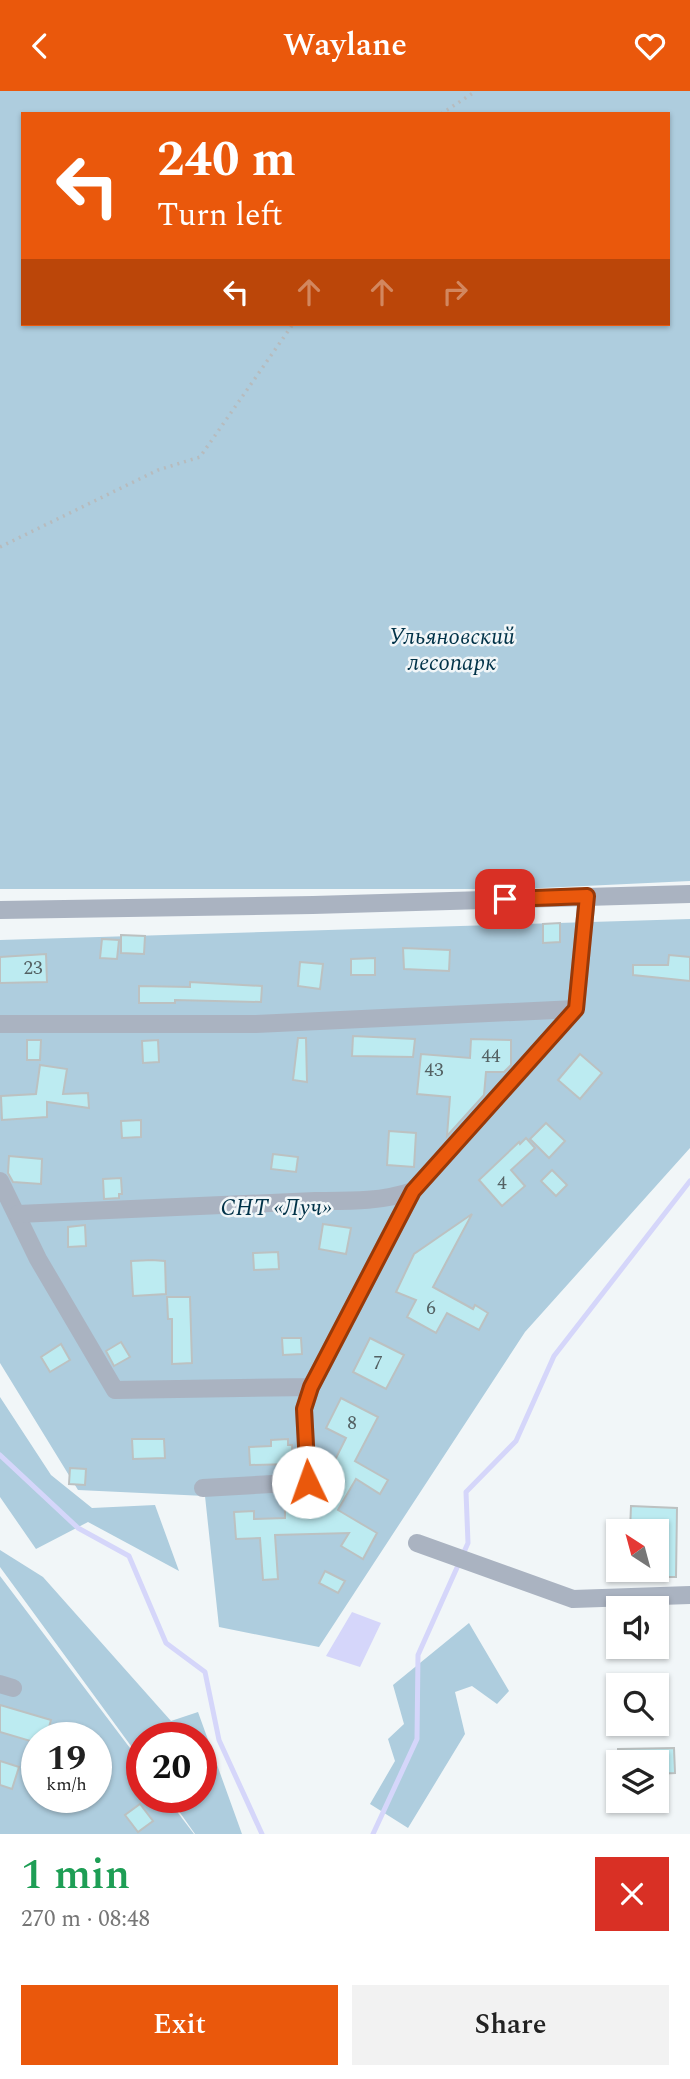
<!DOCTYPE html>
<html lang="en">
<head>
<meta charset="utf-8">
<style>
	body { margin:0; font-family:Spectral,serif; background:#f2f2f2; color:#222; height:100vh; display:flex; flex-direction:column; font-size:26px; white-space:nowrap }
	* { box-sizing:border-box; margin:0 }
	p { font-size:23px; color:#767676 }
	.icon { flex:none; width:38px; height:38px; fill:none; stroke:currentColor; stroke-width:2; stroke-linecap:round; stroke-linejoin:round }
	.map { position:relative; height:1743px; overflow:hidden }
	.details { display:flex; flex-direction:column; background:#fff; flex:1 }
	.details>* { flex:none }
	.top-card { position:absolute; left:21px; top:21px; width:649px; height:214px; border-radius:0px; box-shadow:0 2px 5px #0004; background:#ea580c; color:#fff; overflow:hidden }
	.needle { width:46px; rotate:324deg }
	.fabs { position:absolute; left:606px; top:1428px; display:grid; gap:14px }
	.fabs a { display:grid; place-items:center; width:63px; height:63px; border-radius:0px; background:#fff; box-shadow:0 2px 5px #0004; font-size:35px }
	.speed { position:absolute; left:21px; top:1631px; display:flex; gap:14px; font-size:35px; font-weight:700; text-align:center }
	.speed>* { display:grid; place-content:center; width:91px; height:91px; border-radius:50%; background:#fff; box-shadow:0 2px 5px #0004; line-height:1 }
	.speed small { font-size:18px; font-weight:400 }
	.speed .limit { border:10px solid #d22; background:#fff; color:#111 }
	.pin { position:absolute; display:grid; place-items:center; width:60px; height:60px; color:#fff; margin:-30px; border-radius:14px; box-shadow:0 4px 10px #0006 }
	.me { position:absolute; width:77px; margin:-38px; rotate:357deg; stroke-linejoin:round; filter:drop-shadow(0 0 5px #0008) }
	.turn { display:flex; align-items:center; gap:24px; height:147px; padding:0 21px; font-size:32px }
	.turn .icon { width:91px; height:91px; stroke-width:2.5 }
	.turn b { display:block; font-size:49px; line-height:60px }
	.lanes { display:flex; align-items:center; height:66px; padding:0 21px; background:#0003; justify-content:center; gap:35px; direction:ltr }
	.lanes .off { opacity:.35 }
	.round { display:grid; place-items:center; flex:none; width:74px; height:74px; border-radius:0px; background:#f2f2f2 }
	.summary { display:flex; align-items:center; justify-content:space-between; height:119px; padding:0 21px }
	h1 { font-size:42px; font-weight:600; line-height:52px; color:#1e9e55 }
	.cta { display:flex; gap:14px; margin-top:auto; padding:14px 21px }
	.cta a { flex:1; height:80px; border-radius:0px; background:#ea580c; color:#fff; font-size:28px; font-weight:600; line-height:80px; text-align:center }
	.cta a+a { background:#f2f2f2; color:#222 }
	header { display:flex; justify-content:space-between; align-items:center; height:91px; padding:0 21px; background:#ea580c; color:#fff; font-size:32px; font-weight:600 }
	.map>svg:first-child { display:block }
</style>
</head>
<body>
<header><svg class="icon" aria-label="back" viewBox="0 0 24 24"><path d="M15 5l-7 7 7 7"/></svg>Waylane<svg class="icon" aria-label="heart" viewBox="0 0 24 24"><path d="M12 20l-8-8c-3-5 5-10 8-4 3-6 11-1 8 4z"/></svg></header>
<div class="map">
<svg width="690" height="1743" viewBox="0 0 690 1743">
	<rect width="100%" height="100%" fill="#f1f6f8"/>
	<g fill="#aecdde" fill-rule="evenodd">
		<path d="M0,0H690V790L521,798H0ZM23,23H668V233H23Z"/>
		<polygon points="690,828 690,1057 525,1241 319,1556 219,1536 205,1405 78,1399 0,1272 0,849"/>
		<polygon points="0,1306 51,1384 92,1417 155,1414 179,1480 88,1431 36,1458 0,1406"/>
		<polygon points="0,1459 43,1486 171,1630 198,1621 242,1743 195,1743 169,1706 201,1706 201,1647 142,1647 142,1670 0,1476"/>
		<path d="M0,1485L142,1673V1706H166L194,1743H0ZM37,1647H96V1706H37Z"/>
		<polygon points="469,1532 509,1600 497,1613 472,1595 455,1601 465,1643 408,1737 370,1713 395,1670 388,1648 404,1633 393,1594"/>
	</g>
	<polygon fill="#d5d6fa" points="352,1521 381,1532 360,1576 326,1565"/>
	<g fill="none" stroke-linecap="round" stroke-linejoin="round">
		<g stroke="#d5d6fa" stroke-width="5">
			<polyline points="0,1364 78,1437 129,1465 166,1552 205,1581 219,1649 262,1743"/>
			<polyline points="373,1743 417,1648 418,1564 468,1452 466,1401 516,1350 554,1265 690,1090"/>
		</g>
	</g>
	<g fill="#bcebf1" stroke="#bcc1c1" stroke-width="2">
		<polygon points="560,832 560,851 543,852 543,833"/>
		<polygon points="121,844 145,845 144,863 121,862"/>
		<polygon points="102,848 119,849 117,868 100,867"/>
		<polygon points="403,857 450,859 449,880 404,878"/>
		<polygon points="46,863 47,891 0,892 0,866"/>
		<polygon points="669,864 690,866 690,890 633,884 633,874 668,874"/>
		<polygon points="375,867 375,884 351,884 351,868"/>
		<polygon points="300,871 323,873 320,898 298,895"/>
		<polygon points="190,891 262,895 261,911 175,909 175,912 139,912 139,895 190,896"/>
		<polygon points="353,945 415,948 413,966 352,965"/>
		<polygon points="298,947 306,947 307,991 293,989"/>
		<polygon points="471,948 511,949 511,974 504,981 486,981 484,1004 447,1045 450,1006 417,1003 421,963 470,967"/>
		<polygon points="27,949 41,949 40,969 27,969"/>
		<polygon points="158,949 159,971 143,972 142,950"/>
		<polygon points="580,963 602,982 580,1008 558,989"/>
		<polygon points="40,974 67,978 63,1003 88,1002 89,1017 47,1011 47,1026 2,1029 1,1005 36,1003"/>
		<polygon points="141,1029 141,1046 122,1047 121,1030"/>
		<polygon points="546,1032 565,1050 549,1067 530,1048"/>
		<polygon points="389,1040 416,1042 414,1076 387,1074"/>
		<polygon points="526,1047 535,1057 511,1079 525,1095 502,1115 479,1089 519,1051 520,1053"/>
		<polygon points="273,1063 298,1066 296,1081 271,1078"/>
		<polygon points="9,1065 42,1068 41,1093 13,1091 8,1082"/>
		<polygon points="552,1079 567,1094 556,1105 541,1090"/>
		<polygon points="121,1087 122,1103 119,1103 119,1107 104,1108 103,1088"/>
		<polygon points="472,1123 433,1196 473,1218 475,1214 488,1222 479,1239 447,1222 436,1242 407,1226 416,1209 396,1201 414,1163"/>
		<polygon points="323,1133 351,1137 346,1163 319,1158"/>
		<polygon points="85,1134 86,1155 68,1156 68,1136"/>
		<polygon points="278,1161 279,1178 254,1179 253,1162"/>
		<polygon points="152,1169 165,1170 166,1203 133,1205 131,1170"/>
		<polygon points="167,1206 190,1206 192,1272 172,1273 172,1228 168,1228"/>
		<polygon points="282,1247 301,1247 302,1263 283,1264"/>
		<polygon points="370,1247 404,1264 386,1298 353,1281"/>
		<polygon points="121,1251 130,1266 114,1275 106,1260"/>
		<polygon points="61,1253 70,1269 50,1281 41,1266"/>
		<polygon points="341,1307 378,1326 355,1370 388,1389 380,1403 356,1388 338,1419 377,1442 363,1468 341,1455 349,1442 275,1444 278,1488 263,1489 260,1447 236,1448 234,1421 254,1420 254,1428 285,1427 285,1418 314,1417 331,1387 327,1385 346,1347 326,1337"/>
		<polygon points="132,1348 164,1348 165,1367 133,1368"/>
		<polygon points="288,1348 288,1354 292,1354 293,1373 250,1374 249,1356 271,1355 271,1349"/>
		<polygon points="70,1377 86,1378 85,1394 69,1393"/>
		<polygon points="631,1415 677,1417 676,1486 656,1486 656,1440 630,1440"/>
		<polygon points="325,1480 345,1490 338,1502 319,1492"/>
		<polygon points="0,1614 51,1629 46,1647 37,1647 37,1652 0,1641"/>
		<polygon points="674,1657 675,1682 656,1683 656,1671 618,1671 618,1658"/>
		<polygon points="0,1670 19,1676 12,1698 0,1694"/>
		<polygon points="140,1713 153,1730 138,1741 125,1724"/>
	</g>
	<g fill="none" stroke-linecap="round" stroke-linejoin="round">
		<g stroke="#b7bbbd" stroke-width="3.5" stroke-dasharray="2 5" stroke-linecap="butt">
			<polyline points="441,23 476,0"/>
			<polyline points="0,456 158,379 200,366 293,233"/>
		</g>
		<g stroke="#aab3c1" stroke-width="18">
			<polyline points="0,819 313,814 690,803"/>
			<polyline points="0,933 256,933 576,918"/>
			<polyline points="0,1090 38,1168 115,1299 311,1296 413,1100 576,918 587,805"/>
			<path d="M18,1123L315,1110C349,1110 380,1111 413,1100"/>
			<polyline points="203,1397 308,1391 304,1318 311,1296"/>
			<polyline points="417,1452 573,1508 690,1504"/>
			<polyline points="0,1593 13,1597"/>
		</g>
	</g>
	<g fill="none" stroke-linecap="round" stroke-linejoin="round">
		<g stroke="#983908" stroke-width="18">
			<polyline id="route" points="308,1391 304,1318 311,1296 413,1100 576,918 587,805 505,808"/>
		</g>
		<use href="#route" stroke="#ea580c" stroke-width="12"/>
	</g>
	<g text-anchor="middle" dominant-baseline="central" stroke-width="5" stroke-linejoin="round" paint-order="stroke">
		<g font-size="19" fill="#546163">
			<text x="33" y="877">23</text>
			<text x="491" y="965">44</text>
			<text x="434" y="979">43</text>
			<text x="502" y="1092">4</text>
			<text x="431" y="1217">6</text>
			<text x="378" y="1272">7</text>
			<text x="352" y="1332">8</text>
		</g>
		<g font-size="23" font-style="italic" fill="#003248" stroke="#f1f6f8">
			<text x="452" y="546">Ульяновский<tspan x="452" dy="26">лесопарк</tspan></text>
			<text x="276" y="1117">СНТ «Луч»</text>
		</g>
	</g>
</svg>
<div class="fabs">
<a><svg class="needle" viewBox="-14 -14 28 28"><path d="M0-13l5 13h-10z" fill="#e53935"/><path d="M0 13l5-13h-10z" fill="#767676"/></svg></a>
<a><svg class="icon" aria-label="sound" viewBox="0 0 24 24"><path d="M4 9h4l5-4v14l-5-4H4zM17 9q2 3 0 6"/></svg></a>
<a><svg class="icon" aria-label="search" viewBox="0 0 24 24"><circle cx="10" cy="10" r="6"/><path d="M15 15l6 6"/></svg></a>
<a><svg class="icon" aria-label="layers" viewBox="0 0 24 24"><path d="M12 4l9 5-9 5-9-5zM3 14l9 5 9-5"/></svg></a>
</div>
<div class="speed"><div>19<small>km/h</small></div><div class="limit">20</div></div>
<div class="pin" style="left:505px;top:808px;background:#d93025"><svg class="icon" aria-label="arrive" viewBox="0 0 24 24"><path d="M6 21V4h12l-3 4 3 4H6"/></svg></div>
<svg class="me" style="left:308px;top:1391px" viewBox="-20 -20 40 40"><circle r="19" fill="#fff"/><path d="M0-13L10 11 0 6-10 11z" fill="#ea580c"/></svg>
<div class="top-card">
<div class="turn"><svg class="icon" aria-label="left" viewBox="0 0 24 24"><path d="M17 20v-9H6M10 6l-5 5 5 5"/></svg><div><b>240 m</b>Turn left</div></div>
<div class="lanes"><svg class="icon" aria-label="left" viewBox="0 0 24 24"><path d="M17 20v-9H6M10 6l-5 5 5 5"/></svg><svg class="icon off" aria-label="ahead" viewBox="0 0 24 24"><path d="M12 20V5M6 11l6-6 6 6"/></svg><svg class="icon off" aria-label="ahead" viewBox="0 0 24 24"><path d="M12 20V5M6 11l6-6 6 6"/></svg><svg class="icon off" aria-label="right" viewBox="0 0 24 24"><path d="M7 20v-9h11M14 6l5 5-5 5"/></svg></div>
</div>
</div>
<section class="details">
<div class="summary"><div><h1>1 min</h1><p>270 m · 08:48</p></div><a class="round" style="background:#d93025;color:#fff"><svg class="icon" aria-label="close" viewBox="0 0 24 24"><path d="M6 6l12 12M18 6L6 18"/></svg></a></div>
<div class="cta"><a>Exit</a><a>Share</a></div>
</section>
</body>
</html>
